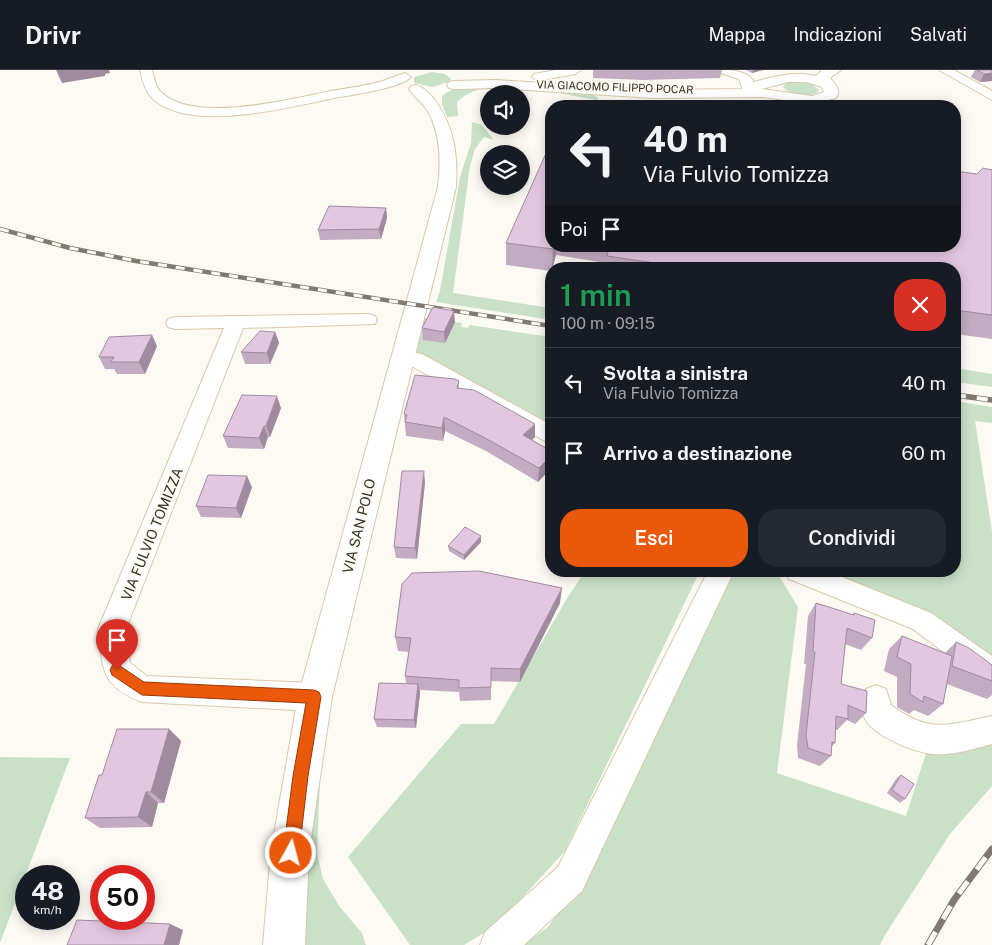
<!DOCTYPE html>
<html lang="it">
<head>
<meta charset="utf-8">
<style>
	body { margin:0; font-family:"Public Sans",sans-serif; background:#242831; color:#f1f3f6; height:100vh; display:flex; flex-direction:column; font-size:19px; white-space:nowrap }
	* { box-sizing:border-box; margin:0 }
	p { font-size:16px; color:#9ea1a6 }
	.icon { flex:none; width:28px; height:28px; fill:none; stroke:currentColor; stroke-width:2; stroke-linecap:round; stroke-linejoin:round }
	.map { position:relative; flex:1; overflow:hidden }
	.side { position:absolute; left:545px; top:192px; width:416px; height:315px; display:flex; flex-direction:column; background:#171b24; border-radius:20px; box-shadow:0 2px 12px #0003 }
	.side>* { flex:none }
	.top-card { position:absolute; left:545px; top:30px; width:416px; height:152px; border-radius:20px; box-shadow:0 2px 12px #0003; background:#171b24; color:#f1f3f6; overflow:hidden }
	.tools { position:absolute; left:480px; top:15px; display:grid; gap:10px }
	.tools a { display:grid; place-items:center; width:50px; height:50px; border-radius:50%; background:#171b24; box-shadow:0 2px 12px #0003; font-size:25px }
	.speed { position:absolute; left:15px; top:795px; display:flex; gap:10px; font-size:25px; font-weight:700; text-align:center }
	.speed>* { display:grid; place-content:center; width:65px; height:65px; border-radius:50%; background:#171b24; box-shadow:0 2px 12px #0003; line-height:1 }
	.speed small { font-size:12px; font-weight:400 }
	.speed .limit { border:8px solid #d22; background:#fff; color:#111 }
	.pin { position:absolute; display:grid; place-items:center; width:42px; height:42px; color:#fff; margin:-51px -21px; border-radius:50% 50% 50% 0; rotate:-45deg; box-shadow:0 0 5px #0007 }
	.pin .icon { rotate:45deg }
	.me { position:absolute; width:55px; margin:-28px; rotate:7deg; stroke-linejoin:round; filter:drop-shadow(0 0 4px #0008) }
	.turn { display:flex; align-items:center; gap:18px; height:105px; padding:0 15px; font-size:22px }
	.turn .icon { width:65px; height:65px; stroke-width:2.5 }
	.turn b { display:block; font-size:35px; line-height:42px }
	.then { display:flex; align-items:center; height:48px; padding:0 15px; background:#0003; gap:10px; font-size:19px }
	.round { display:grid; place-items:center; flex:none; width:52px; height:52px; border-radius:20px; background:#242831 }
	.overview { display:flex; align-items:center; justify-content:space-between; height:85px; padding:0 15px }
	h1 { font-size:30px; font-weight:600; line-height:38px; color:#1e9e55 }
	.action { display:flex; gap:10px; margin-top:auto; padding:10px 15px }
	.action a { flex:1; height:58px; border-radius:20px; background:#ea580c; color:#fff; font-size:20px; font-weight:600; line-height:58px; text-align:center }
	.action a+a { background:#242831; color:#f1f3f6 }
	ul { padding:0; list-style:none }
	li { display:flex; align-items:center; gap:15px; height:70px; padding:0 15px; border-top:1px solid #363941 }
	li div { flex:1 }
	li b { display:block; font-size:19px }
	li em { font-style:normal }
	header { display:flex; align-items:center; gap:30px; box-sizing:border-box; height:70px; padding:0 25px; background:#171b24; border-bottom:1px solid #363941 }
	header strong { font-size:24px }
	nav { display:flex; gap:28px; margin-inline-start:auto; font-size:18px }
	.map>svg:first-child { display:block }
</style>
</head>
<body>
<header>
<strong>Drivr</strong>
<nav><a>Mappa</a><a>Indicazioni</a><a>Salvati</a></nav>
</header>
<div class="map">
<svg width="992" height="875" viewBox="0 0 992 875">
	<rect width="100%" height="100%" fill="#fdfaf4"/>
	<g fill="#c8e1c7">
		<polygon points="432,2 445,4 451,9 449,12 432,17 414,13 414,7"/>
		<path d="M800,11L811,14L819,20L818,22C808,28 792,26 783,17L786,13Z"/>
		<path d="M490,15C514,16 582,16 599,28L597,30C560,25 487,1 457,32L458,46L447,47L442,35V26C456,15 473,15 490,15Z"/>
		<polygon points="472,52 482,55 494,70 484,67 475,79 470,96 453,223 551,238 551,250 436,232 440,221 460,107 471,73"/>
		<polygon points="424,248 462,253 461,257 468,258 470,255 551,267 551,357 414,283"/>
		<polygon points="955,298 992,304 992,317 955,312"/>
		<polygon points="955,331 992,337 992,353 975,351 992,462 992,588 819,501 955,501"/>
		<polygon points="585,501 700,501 565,781 497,855 464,875 410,875 348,787 461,654 494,654 566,530"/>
		<polygon points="728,501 776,501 798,537 777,703 906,746 926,683 992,672 992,716 950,764 885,865 880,875 523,875 548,857 595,790"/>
		<polygon points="0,687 70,688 0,873"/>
		<polygon points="311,709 320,709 317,783 323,809 339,836 362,863 366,875 300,875"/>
	</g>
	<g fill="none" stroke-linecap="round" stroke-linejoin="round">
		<g stroke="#d9c8aa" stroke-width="2">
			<g id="minor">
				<path d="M140,0H152C154,7 155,16 160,21C191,55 291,29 331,21C347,18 364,16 380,12C388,9 396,6 405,3L411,7C401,18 351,25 334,28C290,37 189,64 152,28C145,20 142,10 140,0Z"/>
				<polygon points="556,0 581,0 575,4 538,11 532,7 534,4"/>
				<path d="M718,0C731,0 744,0 753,10L751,20H743L739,9L720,3Z"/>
				<polygon points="939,0 954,0 992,21 992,30"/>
				<path d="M368,244L375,246L377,250L375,254L243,258L126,559L130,593L147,606L315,613L325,617L329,627L325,637L315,641L142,632C100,616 103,598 98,559L224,258L175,259L168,257L166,253L168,249L175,247Z"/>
				<polygon points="415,283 422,284 551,355 551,373 543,370 408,294 405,289 408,284"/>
				<polygon points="708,501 734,501 582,821 524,875 480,875 485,862 558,797"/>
				<polygon points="785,501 827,501 931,543 992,586 992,615 982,611 913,559 789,509"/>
				<path d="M876,615L886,619L891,635C930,664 948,655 992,646V674C973,679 952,686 932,684C914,682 877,667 867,652C860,642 861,630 866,619Z"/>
			</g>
		</g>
		<g stroke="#d9c8aa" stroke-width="2">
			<g id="secondary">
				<path d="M822,0H841L830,8C835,14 842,20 836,28L812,34L763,27L653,28L495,18L454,19L449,18L447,15L449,12L454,11L495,10L653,20L745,19L744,17L746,14C770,8 792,0 816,6ZM788,12H806L822,17L824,22L812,26L762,19Z"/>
				<path d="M416,15C423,17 429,23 434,29C454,56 458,84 456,117L332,627L309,781L305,875H263L271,781L298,627L438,117C441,91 441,63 427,40C422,32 414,27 409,19L411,16Z"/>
			</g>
		</g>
		<use href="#minor" fill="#fff" fill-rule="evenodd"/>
		<use href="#secondary" fill="#fff" fill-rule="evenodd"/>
		<g stroke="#7f796f" stroke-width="4.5">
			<polyline id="rail-far2" points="0,159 70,178 136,191 551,256"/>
		</g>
		<g stroke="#7f796f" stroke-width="5.5">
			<polyline id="rail-far1" points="955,325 992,330"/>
		</g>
		<g stroke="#7f796f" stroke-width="7">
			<polyline id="rail" points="928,875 954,830 992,779"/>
		</g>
		<use href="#rail-far2" stroke="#fdfaf4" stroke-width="3" stroke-dasharray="9" stroke-linecap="butt"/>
		<use href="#rail-far1" stroke="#fdfaf4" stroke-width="4" stroke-dasharray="11" stroke-linecap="butt"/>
		<use href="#rail" stroke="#fdfaf4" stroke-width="5" stroke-dasharray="15" stroke-linecap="butt"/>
	</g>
	<g fill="#c3abc1">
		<polygon points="593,0 722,0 720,8 643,10 593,8"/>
		<polygon points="746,0 763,0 752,3"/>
		<polygon points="975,0 992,0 992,11 980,12 971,7"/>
		<polygon points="992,100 992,269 955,264 955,199 605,199 606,193 556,185 552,199 551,199 551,201 506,195 506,173 551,176 955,176 977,104"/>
		<polygon points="386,138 387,148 381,169 320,170 318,160"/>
		<polygon points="455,252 445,273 423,270 422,258"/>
		<polygon points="275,262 279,273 270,294 245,294 241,282"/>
		<polygon points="157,276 145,304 117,304 114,299 105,299 99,287"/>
		<polygon points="459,311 459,318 535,367 532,370 551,381 551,398 538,412 486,381 445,361 443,371 406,366 404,344"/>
		<polygon points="281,338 270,367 268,367 264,379 228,378 223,366"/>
		<polygon points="425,412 417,489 396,488 394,477"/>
		<polygon points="252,417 241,448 201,447 196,436"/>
		<polygon points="481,472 464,490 449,481 448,476"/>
		<polygon points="560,533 520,612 491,611 491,630 460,631 459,622 420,620 420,623 416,658 377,657 374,649 406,614 405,606 409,582 398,581 395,567"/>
		<polygon points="816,533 853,545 854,543 872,568 861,580 845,574 841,614 866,643 855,654 847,650 837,660 835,660 835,673 832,676 831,686 820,696 798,688 797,675 806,594 804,594 808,546"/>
		<polygon points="902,566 945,583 956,572 992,595 992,625 987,629 947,614 943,634 928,646 914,640 909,644 897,637 897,607 884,601 889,579"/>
		<polygon points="169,659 181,671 164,733 158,733 152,757 100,758 85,748 102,705"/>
		<polygon points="901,705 905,729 900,733 887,723 896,709"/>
	</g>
	<g fill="#9f8b9d">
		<polygon points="56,0 109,0 110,3 105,4 105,6 62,13"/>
		<polygon points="753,0 763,0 752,3"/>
		<polygon points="992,3 992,11 980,12 984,4"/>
		<polygon points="386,138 387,148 381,169 379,159"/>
		<polygon points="554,176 557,176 556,185 552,199 553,179"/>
		<polygon points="454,241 455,252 445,273 444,262"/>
		<polygon points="275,262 279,273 270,294 267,283"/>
		<polygon points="152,265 157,276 145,304 139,292"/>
		<polygon points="277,326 281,338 270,367 266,356"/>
		<polygon points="444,347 445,361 443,371 442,358"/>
		<polygon points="535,354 535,367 523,379 523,365"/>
		<polygon points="264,356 268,367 264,379 259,368"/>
		<polygon points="551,386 551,398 538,412 539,398"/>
		<polygon points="424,401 425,412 417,489 415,478"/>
		<polygon points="247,406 252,417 241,448 236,438"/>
		<polygon points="481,466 481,472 464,490 464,485"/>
		<polygon points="562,518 560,533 520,612 520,599"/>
		<polygon points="418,614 420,623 416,658 414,650"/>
		<polygon points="169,659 181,671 164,733 151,722"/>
		<polygon points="146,722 158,733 152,757 138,747"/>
		<polygon points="170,854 183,860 179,875 164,875"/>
	</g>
	<g fill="#e3c7e0" stroke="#9f8b9d">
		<polygon points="977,0 992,0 992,3 984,4"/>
		<polygon points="551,72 551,176 554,176 553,179 506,173"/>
		<polygon points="983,98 992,100 992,245 955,240 955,199 696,199 607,186 609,176 955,176 955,101 977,104"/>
		<polygon points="329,136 386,138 379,159 318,160"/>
		<polygon points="433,237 454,241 444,262 422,258"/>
		<polygon points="260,261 275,262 267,283 241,282"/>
		<polygon points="152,265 139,292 111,292 114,287 99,287 109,267"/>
		<polygon points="415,305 455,309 459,311 457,318 474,320 535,354 523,365 551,381 551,386 539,398 485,368 444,347 442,358 405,352 407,345 404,344"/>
		<polygon points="242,325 277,326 266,356 264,356 259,368 223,366"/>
		<polygon points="402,401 424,401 415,478 394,477"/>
		<polygon points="208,405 247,406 236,438 196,436"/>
		<polygon points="465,457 481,466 464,485 448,476"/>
		<polygon points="479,501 562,518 520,599 491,598 491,617 459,618 459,610 405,606 411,568 395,567 402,514 412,503"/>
		<polygon points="816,533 854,545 854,543 875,550 872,568 847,558 841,614 867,621 866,643 848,635 848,649 836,646 835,673 832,672 831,686 808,678 806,665 815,582 813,581"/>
		<polygon points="902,566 952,586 943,634 924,626 923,632 910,624 911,594 897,587"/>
		<polygon points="956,572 969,578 992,595 992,611 952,596"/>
		<polygon points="379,613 418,614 414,650 374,649"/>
		<polygon points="117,659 169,659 151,722 146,722 138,747 85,748 99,705 102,705"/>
		<polygon points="901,705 914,714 905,729 892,720"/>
		<polygon points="77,850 170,854 164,875 67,875"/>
	</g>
	<polygon fill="#ea580c" stroke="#983908" points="117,594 144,612 314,620 319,622 321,627 308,706 299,783 296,788 291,791 285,788 283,783 293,706 306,633 142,625 112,605 110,600 112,596"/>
	<g text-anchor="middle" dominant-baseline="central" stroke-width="4" stroke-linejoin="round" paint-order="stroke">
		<g font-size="11" fill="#373024" stroke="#fdfaf4">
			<text transform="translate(615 17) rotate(2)">VIA GIACOMO FILIPPO POCAR</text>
		</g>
		<g font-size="14" fill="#373024" stroke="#fdfaf4">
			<text transform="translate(359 456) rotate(-76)">VIA SAN POLO</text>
			<text transform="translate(152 464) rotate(-68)">VIA FULVIO TOMIZZA</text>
		</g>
	</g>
</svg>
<div class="tools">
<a><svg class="icon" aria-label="sound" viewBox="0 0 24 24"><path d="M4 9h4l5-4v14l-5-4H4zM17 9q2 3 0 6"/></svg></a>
<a><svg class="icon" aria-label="layers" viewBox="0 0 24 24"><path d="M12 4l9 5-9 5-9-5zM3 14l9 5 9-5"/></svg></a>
</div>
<div class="speed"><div>48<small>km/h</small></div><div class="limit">50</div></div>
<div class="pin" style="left:117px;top:600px;background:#d93025"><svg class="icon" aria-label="arrive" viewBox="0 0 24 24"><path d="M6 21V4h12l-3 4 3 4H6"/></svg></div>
<svg class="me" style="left:291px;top:783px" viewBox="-20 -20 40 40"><circle r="17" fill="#ea580c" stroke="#fff" stroke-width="3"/><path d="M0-11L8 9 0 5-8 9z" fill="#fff"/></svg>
<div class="top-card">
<div class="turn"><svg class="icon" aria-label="left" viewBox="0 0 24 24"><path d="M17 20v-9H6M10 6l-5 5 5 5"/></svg><div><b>40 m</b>Via Fulvio Tomizza</div></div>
<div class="then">Poi<svg class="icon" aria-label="arrive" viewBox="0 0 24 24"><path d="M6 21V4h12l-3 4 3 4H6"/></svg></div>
</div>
<section class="side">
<div class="overview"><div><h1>1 min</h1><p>100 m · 09:15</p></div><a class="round" style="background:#d93025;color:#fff"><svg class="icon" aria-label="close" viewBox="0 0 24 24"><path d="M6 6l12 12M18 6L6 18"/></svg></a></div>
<ul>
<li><svg class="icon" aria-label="left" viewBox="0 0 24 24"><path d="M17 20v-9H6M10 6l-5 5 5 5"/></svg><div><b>Svolta a sinistra</b><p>Via Fulvio Tomizza</p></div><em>40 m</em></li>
<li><svg class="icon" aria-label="arrive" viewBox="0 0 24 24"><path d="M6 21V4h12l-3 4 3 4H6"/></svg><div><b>Arrivo a destinazione</b></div><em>60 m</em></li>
</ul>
<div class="action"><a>Esci</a><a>Condividi</a></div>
</section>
</div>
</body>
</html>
